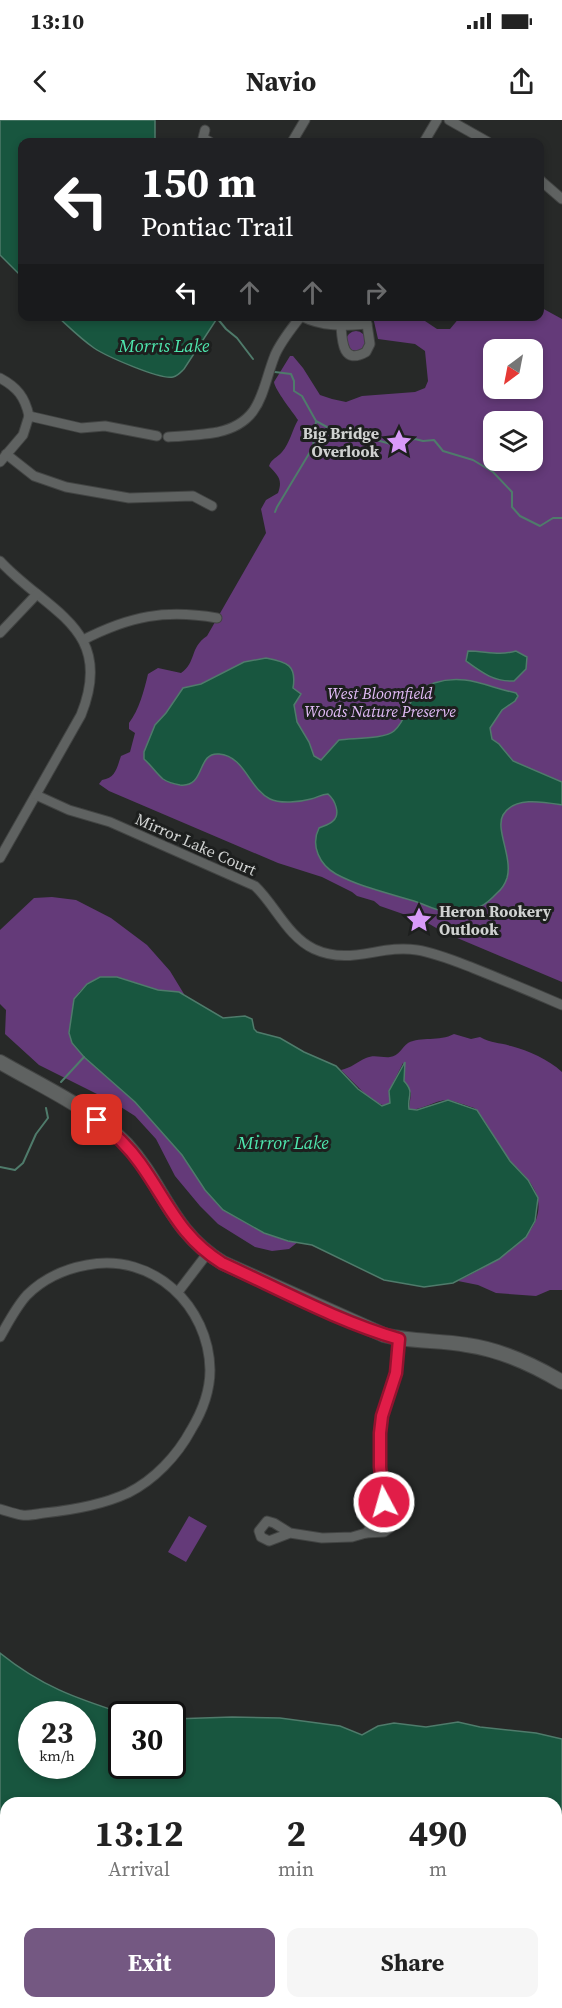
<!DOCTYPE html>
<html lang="en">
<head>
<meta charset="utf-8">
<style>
	body { margin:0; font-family:"Source Serif 4",serif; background:#f6f6f6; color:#222; height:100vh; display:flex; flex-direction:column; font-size:22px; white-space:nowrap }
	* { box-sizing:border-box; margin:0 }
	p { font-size:20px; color:#767676 }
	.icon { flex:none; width:33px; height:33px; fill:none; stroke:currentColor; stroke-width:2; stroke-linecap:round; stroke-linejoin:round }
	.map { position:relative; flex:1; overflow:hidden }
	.side { position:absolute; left:0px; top:1677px; width:562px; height:212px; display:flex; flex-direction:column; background:#fff; border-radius:18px 18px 0 0; box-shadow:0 3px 9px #0003 }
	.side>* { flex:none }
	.top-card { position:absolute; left:18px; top:18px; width:526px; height:183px; border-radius:12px; box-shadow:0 3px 9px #0003; background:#202124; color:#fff; overflow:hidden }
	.needle { width:39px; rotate:212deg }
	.tools { position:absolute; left:483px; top:219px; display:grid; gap:12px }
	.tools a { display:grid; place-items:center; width:60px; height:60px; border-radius:12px; background:#fff; box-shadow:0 3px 9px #0003; font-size:30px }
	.speed { position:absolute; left:18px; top:1581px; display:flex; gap:12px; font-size:30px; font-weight:700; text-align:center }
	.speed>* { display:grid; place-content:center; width:78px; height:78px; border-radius:50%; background:#fff; box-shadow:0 3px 9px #0003; line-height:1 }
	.speed small { font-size:15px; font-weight:400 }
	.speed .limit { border:3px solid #111; border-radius:9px; background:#fff; color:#111 }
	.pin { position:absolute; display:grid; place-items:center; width:51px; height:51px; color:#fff; margin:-26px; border-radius:12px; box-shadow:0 3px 9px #0006 }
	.me { position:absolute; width:66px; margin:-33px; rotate:354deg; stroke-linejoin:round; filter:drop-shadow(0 0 4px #0008) }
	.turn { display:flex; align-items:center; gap:21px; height:126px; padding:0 24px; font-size:27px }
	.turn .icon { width:78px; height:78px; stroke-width:2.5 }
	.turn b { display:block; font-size:42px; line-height:51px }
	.lanes { display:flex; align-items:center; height:57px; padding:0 24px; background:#0003; justify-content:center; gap:30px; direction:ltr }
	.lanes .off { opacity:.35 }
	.eta { display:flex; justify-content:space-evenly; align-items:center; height:102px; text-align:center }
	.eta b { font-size:36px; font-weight:700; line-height:42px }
	.button { display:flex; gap:12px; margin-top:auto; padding:12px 24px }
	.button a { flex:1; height:69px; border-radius:12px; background:#745882; color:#fff; font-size:24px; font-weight:700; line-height:69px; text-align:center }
	.button a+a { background:#f6f6f6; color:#222 }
	.status { display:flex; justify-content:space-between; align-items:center; height:42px; padding:0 30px; background:#fff; direction:ltr }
	.status svg { height:16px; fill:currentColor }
	header { display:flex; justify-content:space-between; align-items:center; height:78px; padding:0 24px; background:#fff; font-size:27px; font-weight:700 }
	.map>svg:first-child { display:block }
</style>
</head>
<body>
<div class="status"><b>13:10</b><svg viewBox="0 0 49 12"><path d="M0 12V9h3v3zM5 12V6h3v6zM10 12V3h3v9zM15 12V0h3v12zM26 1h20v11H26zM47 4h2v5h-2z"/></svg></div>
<header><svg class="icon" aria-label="back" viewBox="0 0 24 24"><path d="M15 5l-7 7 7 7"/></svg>Navio<svg class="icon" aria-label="share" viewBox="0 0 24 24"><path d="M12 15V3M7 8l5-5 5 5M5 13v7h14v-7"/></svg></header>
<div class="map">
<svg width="562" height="1888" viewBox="0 0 562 1888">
	<rect width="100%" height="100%" fill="#272928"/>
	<g fill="#643a79" fill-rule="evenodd">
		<path d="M540,187L562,199V862L443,812L426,802L380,786L374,781L357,776L352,772L322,757L278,743L109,671L99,664L102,660C116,658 117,647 121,636L130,632L135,613L129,609V603C139,590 144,571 148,554L158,548L181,553C197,542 189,528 207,516L266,413L261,389L266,380L278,373C283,359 278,356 269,346C272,338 277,338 282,332C290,323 292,310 298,300C292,291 275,270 274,262L290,236H293L303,248L320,275L332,279L346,282L362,276L415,272L425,268L428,261L425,231L415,224L378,219L373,197L425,201L437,209H450L460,197L540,196ZM494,230H532V268H494ZM494,302H532V340H494Z"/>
		<circle cx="356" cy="221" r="10"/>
		<polygon points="52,777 76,780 111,798 147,825 170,851 184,874 158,870 117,857 100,857 87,864 79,872 69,913 71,919 84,937 135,982 182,1035 205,1070 223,1090 264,1113 288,1121 298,1122 289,1129 272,1131 255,1127 218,1104 200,1086 175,1056 156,1019 135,996 113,982 39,945 5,914 6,890 0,884 0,810 34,778"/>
		<path d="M454,914L471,919L480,917C493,924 498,922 511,926C529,931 548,939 562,952V1170H550L536,1176L496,1173L478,1165L458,1161C488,1145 552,1116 536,1073C530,1057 514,1047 505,1034C500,1026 480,991 474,988C472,987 450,980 449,980C435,979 423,991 409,989L411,973L404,961L403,943L389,971L390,983L385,986L371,980L341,950C351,948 357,942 366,938C374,934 382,938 390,937C399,936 402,927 408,923C421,916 439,922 454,914Z"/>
		<polygon points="189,1396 207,1406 186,1442 168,1432"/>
	</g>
	<g fill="#18563f" stroke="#4f7b6b" stroke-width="1.5" fill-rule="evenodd">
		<polygon points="0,0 155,0 155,22 22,22 22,157 0,135"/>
		<path d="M58,197H218L184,249C181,252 178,256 173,257C160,260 106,236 94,228C81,219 70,208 58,197Z"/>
		<path d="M468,531C486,531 498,536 516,531L527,537L526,549L514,561C494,562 481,552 466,541Z"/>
		<path d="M266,538C287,542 297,545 293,568L301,574L294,585L297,602L309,622L314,636L321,640L339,620C352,618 385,619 394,611C405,602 407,586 415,575C420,568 426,566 434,563C465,553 487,567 516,573L518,576L515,581L502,590L490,608L492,619L499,624L513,641L562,662V685C544,682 514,676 503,695C495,709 513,738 507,758C505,764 502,769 497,773C479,792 477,787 453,789C450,790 447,791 444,791C434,790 424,784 414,781C388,773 360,767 336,754C320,745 310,726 319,708C323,706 329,705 333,701C341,694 335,680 328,674C321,674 317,678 311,679C300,682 280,684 270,679C249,669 245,636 219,634C196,632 206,668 180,665C174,664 169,663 163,659C156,653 151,645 144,639V632L155,605L166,593L183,568L201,564L244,542Z"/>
		<path d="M100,857H117L158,870L179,872L223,898L245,896L252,899L254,909L257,912L280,918L304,932L336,946L358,969L382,986L390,983L389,971L405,942L404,961C415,973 407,975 409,989L417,990L448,980L477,990L510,1041L528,1060L538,1078L535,1101L526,1117L499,1139L453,1163L424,1167L384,1160L312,1125L288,1121L264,1113L223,1090L205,1070L182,1035L135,982L84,937L72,923L69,913L74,879L87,864Z"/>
		<path d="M0,1533C41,1566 75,1578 125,1594H122V1646H172L173,1599L232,1597L280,1598L340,1606L362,1615L378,1606L394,1603L426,1607L458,1602L480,1607L536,1613L562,1619V1888H0ZM82,1594V1646H32V1594ZM6,1683H556V1882H6Z"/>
	</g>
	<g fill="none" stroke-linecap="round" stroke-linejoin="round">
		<g stroke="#4f7b6b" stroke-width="2">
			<polyline points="217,198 226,209 237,218 253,239"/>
			<polyline points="275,252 291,254 294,261 294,271 302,276 316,301 338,313 365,317 391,324 415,319 423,321 434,320 443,331 473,340 493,352 512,372 512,387 520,396 540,406 553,398 562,398"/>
			<polyline points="275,392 277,387 313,327 316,301"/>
			<polyline points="61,962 84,937"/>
			<polyline points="0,1047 15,1050 23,1043 36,1014 48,998 46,988"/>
		</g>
		<g stroke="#424443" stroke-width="11">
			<g id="minor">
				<polyline points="449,0 488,22"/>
				<polyline points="205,10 203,18 210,22"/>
				<polyline points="292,22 305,0"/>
				<polyline points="424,22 437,0"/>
				<polyline points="540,60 562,79"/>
				<path d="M341,206C342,222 343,245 366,232L370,224L367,204"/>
				<path d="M0,258C17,267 25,277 29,296"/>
				<path d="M168,317C184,316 202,315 218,312C263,302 261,270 275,235C281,221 292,208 301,196C323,207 343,206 367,204L365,196"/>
				<polyline points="6,334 34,356 66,367 129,378 193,376 212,386"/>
				<polyline points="0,342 23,315 29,296 81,308 105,306 157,316"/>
				<path d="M0,441C47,492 116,508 81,595L0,738"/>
				<polyline points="0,513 37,474"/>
				<path d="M83,520C130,496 165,489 217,498"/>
				<path d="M36,675L69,690L110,702L255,766C275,785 288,817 314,829C351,846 380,824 417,830C436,833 455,841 473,848C503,860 532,872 562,885"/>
				<polyline points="178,1172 207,1134"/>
				<path d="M0,1217C8,1203 16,1187 27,1175C43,1159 65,1149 87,1145C153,1132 209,1186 210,1250C210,1272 202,1292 191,1310C177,1336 154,1360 128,1373C102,1385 73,1390 44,1393C37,1394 29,1396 22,1395C15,1394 7,1391 0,1389"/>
				<polyline points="290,1413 274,1403 267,1401 259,1411 261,1417 269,1421 290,1413 322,1418 352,1417 366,1413 376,1402 384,1382 380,1336 382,1296 396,1253 399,1219"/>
				<polyline points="366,1413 384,1412 391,1407 393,1394 384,1382"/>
			</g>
		</g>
		<g stroke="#424443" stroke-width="16">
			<path id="secondary" d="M0,942C43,967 91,988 126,1024C164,1065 170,1111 223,1143L384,1215C411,1222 439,1220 467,1225C502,1230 532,1244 562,1262"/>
		</g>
		<use href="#minor" stroke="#5f6261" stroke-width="9"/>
		<use href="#secondary" stroke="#5f6261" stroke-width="14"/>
	</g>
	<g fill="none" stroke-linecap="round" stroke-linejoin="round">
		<g stroke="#92132f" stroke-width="15">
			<path id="route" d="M97,1000C113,1012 128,1026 140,1043C168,1082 179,1116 222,1143C279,1169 339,1202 399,1219L396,1253L382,1296L380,1313V1347L384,1382"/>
		</g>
		<use href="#route" stroke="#e11d48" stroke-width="10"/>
	</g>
	<defs>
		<g id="sight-bare" transform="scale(2.07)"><path d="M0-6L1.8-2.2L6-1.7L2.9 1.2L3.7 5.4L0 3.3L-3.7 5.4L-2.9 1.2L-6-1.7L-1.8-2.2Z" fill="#d89af8" stroke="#1d1f1e" stroke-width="2.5" paint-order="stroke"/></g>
	</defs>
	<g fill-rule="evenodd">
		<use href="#sight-bare" x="399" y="322"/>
		<use href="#sight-bare" x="419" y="800"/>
	</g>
	<g text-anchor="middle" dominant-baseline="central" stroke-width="6" stroke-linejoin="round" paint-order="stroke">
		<g font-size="16" font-weight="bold" fill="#d0d2d1" stroke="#1d1f1e" text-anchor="end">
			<text x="379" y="313">Big Bridge<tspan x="379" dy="18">Overlook</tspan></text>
			<text x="439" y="791" text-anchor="start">Heron Rookery<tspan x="439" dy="18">Outlook</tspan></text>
		</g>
		<g font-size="16" font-style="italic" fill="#e2bbf7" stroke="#1d1f1e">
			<text x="380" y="573">West Bloomfield<tspan x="380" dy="18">Woods Nature Preserve</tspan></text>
		</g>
		<g font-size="16" fill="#d0d2d1" stroke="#1d1f1e">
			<text transform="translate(196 724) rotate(24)">Mirror Lake Court</text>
		</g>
		<g font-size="18" font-style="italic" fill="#4ee7ae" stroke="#1d1f1e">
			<text x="164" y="225">Morris Lake</text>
			<text x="283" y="1022">Mirror Lake</text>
		</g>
	</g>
</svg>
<div class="tools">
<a><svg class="needle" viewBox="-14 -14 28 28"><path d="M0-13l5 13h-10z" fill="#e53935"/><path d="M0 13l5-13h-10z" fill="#767676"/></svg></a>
<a><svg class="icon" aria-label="layers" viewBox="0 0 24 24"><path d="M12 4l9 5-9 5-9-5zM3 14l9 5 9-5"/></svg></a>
</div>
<div class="speed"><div>23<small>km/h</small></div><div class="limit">30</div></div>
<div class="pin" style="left:97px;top:1000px;background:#d93025"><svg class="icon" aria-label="arrive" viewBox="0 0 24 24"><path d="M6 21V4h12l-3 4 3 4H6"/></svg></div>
<svg class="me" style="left:384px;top:1382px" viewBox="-20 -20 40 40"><circle r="17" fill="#e11d48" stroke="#fff" stroke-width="3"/><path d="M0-11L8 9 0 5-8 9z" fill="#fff"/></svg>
<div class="top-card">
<div class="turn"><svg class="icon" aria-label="left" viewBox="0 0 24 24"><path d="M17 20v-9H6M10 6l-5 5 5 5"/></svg><div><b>150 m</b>Pontiac Trail</div></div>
<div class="lanes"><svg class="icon" aria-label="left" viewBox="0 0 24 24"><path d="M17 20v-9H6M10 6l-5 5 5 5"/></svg><svg class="icon off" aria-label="ahead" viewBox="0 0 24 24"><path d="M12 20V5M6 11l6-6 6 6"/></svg><svg class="icon off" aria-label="ahead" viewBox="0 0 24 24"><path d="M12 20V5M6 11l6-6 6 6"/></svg><svg class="icon off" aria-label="right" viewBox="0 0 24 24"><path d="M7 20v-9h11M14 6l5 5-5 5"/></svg></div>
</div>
<section class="side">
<div class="eta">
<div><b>13:12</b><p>Arrival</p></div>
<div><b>2</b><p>min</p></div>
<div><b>490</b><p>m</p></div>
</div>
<div class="button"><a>Exit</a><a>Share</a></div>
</section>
</div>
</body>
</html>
